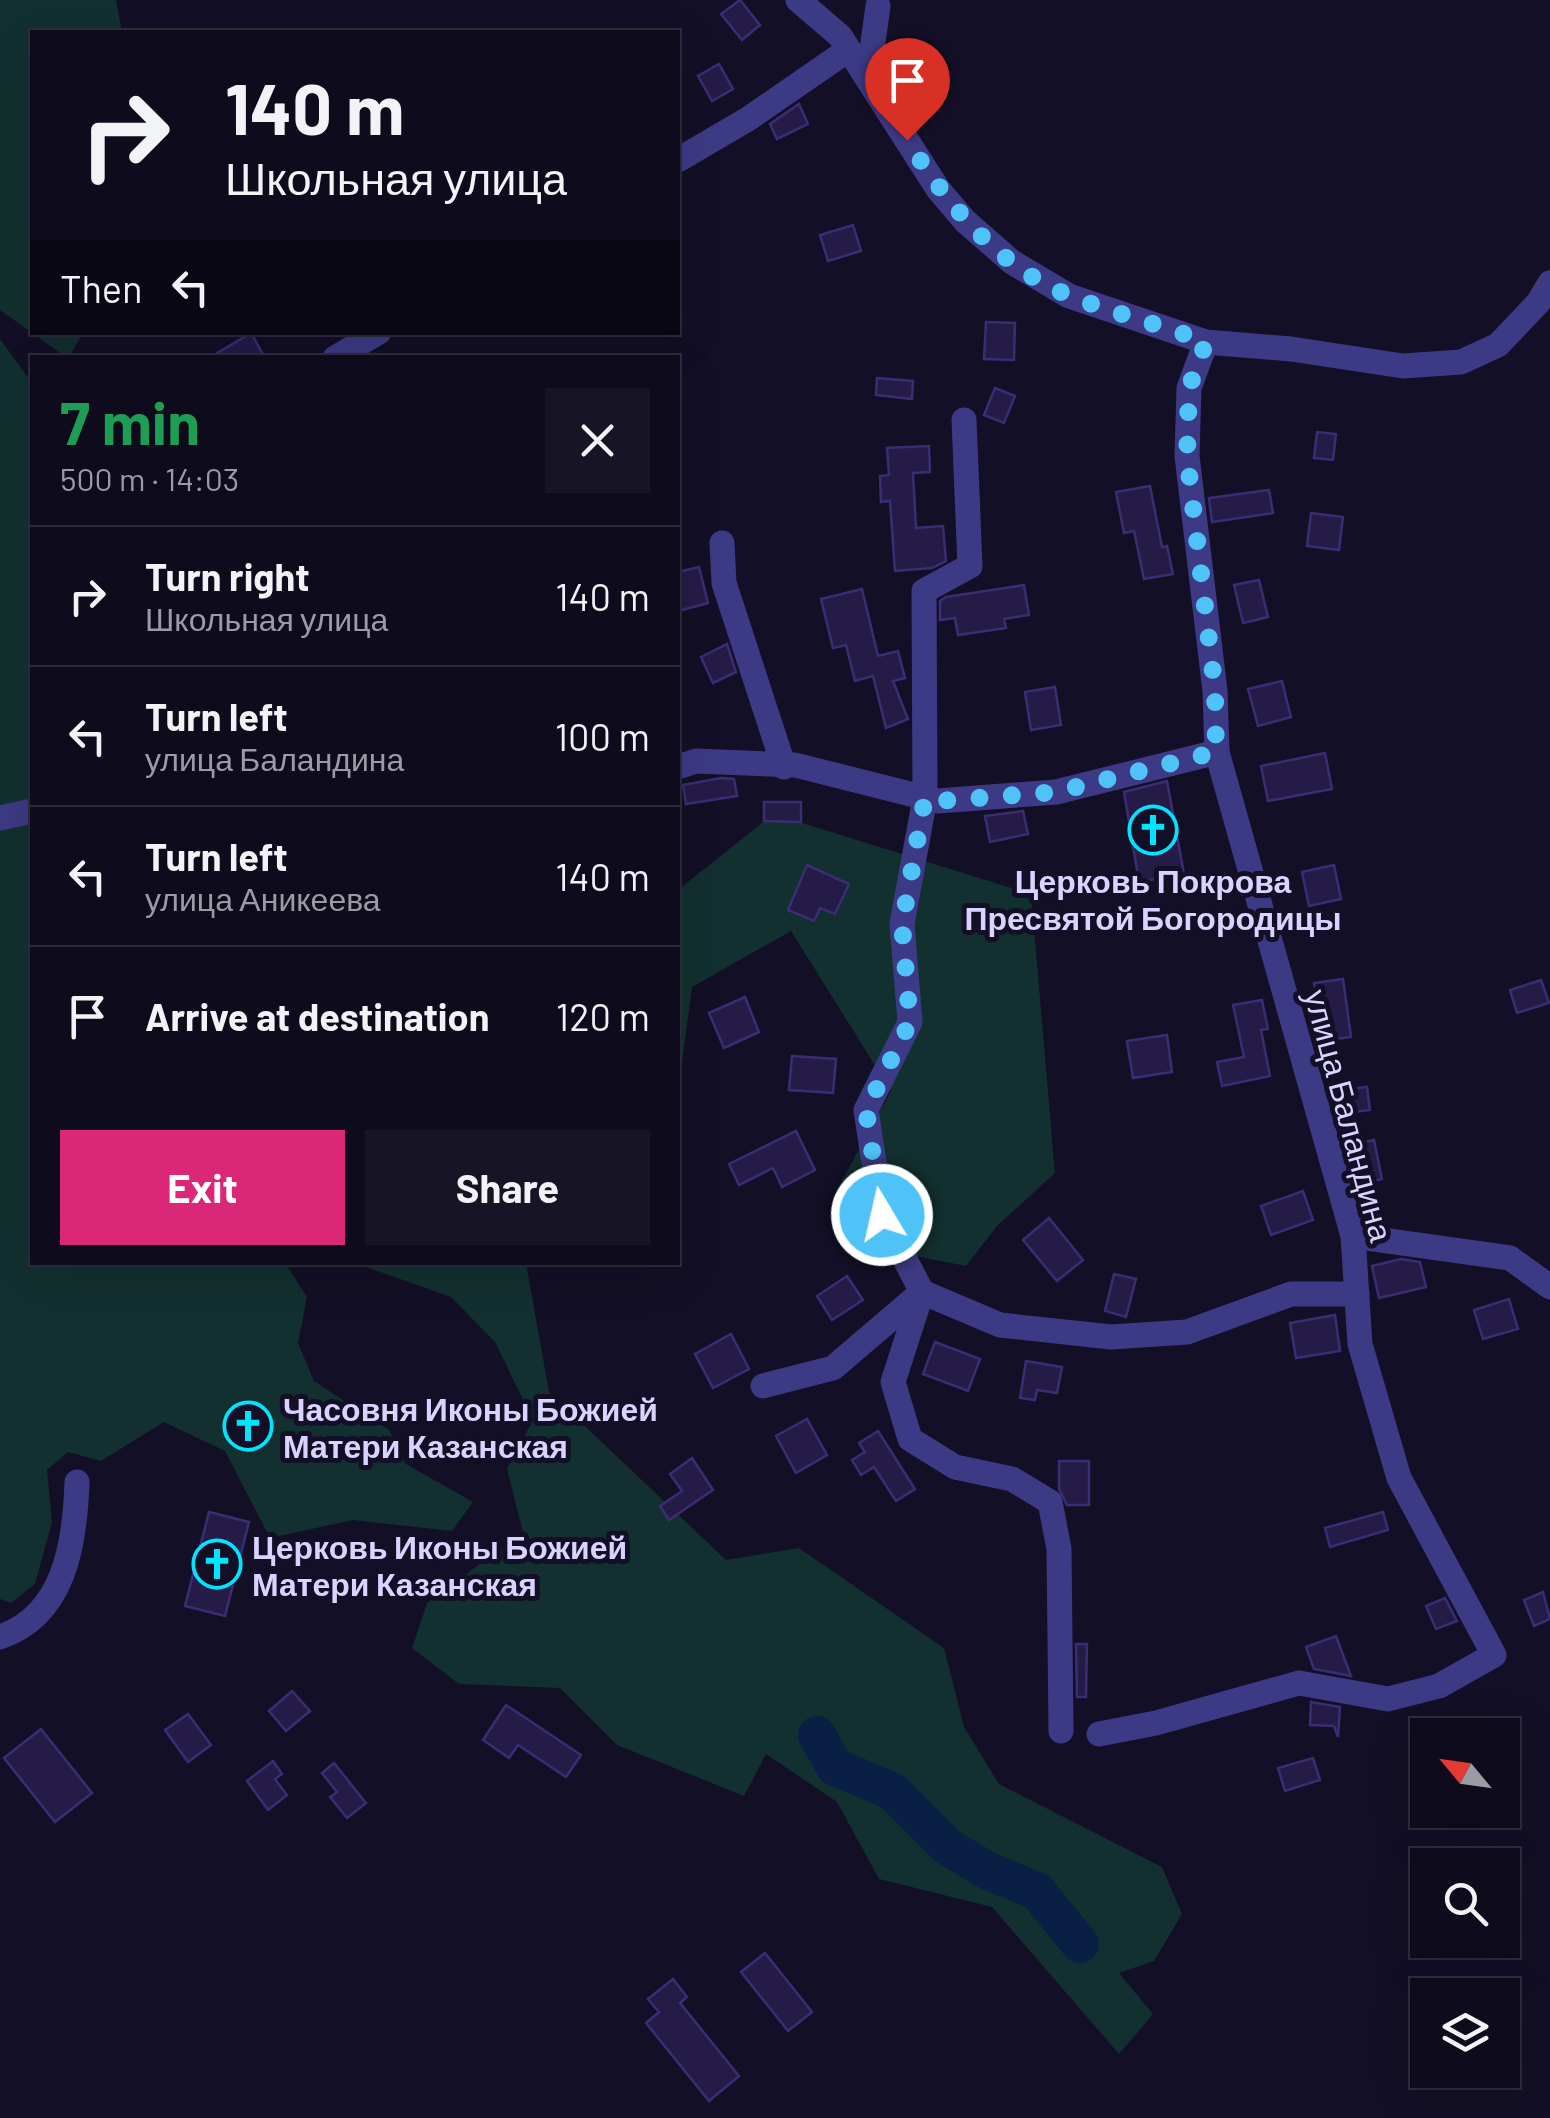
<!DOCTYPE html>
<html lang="en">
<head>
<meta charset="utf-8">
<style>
	body { margin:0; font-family:Barlow,sans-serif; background:#171425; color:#f1f3f6; height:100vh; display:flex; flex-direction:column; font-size:38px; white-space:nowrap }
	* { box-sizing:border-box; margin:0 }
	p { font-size:32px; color:#9b9ba3 }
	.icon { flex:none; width:55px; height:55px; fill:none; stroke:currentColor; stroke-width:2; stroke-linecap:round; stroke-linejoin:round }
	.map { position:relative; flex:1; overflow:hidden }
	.panel { position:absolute; left:30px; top:355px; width:650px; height:910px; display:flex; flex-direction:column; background:#0e0b1c; border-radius:0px; box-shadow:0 10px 40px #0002,0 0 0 2px #2e2b3b }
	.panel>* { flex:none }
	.hud { position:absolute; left:30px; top:30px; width:650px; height:305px; border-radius:0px; box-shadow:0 10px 40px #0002,0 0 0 2px #2e2b3b; background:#0e0b1c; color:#f1f3f6; overflow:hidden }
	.needle { width:65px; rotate:299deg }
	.fabs { position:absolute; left:1410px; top:1718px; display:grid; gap:20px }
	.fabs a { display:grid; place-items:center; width:110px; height:110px; border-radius:0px; background:#0e0b1c; box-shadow:0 10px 40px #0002,0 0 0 2px #2e2b3b; font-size:50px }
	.pin { position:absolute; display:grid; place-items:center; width:85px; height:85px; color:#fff; margin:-102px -42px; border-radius:50% 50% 50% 0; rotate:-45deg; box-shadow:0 0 10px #0007 }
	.pin .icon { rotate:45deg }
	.me { position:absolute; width:110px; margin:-55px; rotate:351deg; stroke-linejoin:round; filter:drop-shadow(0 0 8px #0008) }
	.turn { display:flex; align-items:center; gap:35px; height:210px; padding:0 30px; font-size:45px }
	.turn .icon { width:130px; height:130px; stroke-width:2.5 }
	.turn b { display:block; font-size:70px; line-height:85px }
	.then { display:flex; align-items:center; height:95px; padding:0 30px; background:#0003; gap:20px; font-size:38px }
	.round { display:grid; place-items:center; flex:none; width:105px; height:105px; border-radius:0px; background:#171425 }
	.headline { display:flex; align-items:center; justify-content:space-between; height:170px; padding:0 30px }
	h1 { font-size:60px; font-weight:700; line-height:75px; color:#1e9e55 }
	.primary-button { display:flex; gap:20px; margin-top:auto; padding:20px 30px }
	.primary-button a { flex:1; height:115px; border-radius:0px; background:#db2777; color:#fff; font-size:40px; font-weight:700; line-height:115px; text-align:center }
	.primary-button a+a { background:#171425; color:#f1f3f6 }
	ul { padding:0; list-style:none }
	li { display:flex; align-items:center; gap:30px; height:140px; padding:0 30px; border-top:2px solid #2e2b3b }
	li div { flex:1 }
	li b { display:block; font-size:38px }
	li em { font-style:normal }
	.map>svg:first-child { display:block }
</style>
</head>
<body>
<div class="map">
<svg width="1550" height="2118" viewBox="0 0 1550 2118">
	<rect width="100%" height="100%" fill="#130f26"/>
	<g fill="#12302f">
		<polygon points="0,0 116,0 122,32 32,32 32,332 83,333 69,357 66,357 0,310"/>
		<polygon points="0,339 32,383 32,1262 285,1263 307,1297 298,1343 314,1381 389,1430 406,1464 473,1502 452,1531 353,1520 270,1538 225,1451 164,1422 101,1461 68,1452 47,1470 52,1522 35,1584 11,1603 0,1599"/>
		<polygon points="773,814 1031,894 1055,1173 997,1226 966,1266 880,1249 839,1186 891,1091 791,931 692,987 678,1093 678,890"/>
		<polygon points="355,1263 526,1263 549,1392 726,1560 799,1548 944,1648 964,1727 999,1784 1162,1867 1182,1914 1154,1961 1119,1973 1153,2014 1119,2054 992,1907 879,1879 837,1802 766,1754 744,1796 617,1745 560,1688 459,1684 412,1648 427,1603 523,1532 507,1469 533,1420 495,1342 451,1297"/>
	</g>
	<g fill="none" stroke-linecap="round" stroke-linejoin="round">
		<polyline stroke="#0a1f44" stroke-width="38" points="817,1735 835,1767 892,1791 948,1847 988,1871 1037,1891 1080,1944"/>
	</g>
	<g fill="#241b47" stroke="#3b2d73" stroke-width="2.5">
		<polygon points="740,0 760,25 742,40 721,14"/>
		<polygon points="719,64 733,89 712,101 698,76"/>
		<polygon points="799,104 808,124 777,139 770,124"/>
		<polygon points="853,225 861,251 828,261 820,235"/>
		<polygon points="986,322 1015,323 1014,360 984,359"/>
		<polygon points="251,333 265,358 209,358"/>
		<polygon points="877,378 913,381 912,399 876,395"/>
		<polygon points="995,388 1015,396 1004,423 984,415"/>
		<polygon points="1317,432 1336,434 1333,460 1314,458"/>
		<polygon points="929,446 930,472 913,473 916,528 943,526 946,561 932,568 895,571 890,501 881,502 880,476 889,475 887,448"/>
		<polygon points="1150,486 1162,547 1167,546 1173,574 1144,579 1134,531 1124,533 1116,492"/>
		<polygon points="1269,490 1273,513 1212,522 1209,498"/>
		<polygon points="1311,513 1343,517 1339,550 1307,546"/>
		<polygon points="699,567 708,603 678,611 678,572"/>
		<polygon points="1259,580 1268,617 1243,623 1234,585"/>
		<polygon points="1024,585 1029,615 1004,619 1006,628 958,635 955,618 940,620 940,601 946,597"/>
		<polygon points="862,589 878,656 898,651 905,678 893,681 908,719 886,728 873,676 855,681 846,645 833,648 821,599"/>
		<polygon points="727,644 736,672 713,683 701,657"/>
		<polygon points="1282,681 1291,717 1258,726 1248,689"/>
		<polygon points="1055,687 1061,725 1031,730 1025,692"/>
		<polygon points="1325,753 1332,789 1268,801 1261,766"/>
		<polygon points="721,778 734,779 737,796 686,804 683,785"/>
		<polygon points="1167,781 1184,874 1139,882 1124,792"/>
		<polygon points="764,802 801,802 801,822 764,821"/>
		<polygon points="1023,811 1028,834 990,842 985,816"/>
		<polygon points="807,865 849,884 835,914 820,908 814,921 788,910"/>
		<polygon points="1334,865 1341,899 1309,906 1302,872"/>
		<polygon points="1343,979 1351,1037 1321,1041 1314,983"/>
		<polygon points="1541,980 1549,1003 1517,1013 1510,990"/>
		<polygon points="745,997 759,1032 724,1048 709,1013"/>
		<polygon points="1262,1000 1268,1029 1261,1030 1270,1076 1222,1086 1217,1062 1244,1057 1233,1005"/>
		<polygon points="1167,1035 1172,1072 1133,1078 1127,1041"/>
		<polygon points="792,1056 836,1059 833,1093 789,1090"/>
		<polygon points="1367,1087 1370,1110 1336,1114 1333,1091"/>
		<polygon points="796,1131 815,1170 782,1187 773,1168 739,1185 729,1164"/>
		<polygon points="1374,1140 1382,1179 1355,1185 1345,1146"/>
		<polygon points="1303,1191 1313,1220 1271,1235 1261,1206"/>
		<polygon points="1049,1218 1083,1260 1057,1281 1023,1240"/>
		<polygon points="1401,1259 1420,1262 1426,1287 1379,1298 1372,1266"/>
		<polygon points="1114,1274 1136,1279 1126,1317 1105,1311"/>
		<polygon points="847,1276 863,1300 832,1320 817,1296"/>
		<polygon points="1509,1299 1518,1329 1483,1339 1474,1310"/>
		<polygon points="1335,1315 1340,1351 1296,1358 1290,1323"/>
		<polygon points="731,1334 749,1369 713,1388 695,1354"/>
		<polygon points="935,1342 980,1359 968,1391 923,1374"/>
		<polygon points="1026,1361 1062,1367 1057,1393 1037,1390 1035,1400 1020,1398"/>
		<polygon points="251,1411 263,1427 241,1445 228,1429"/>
		<polygon points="807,1419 827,1455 796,1473 776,1436"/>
		<polygon points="878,1431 915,1489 896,1501 874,1467 861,1475 852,1460 865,1452 859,1443"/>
		<polygon points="692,1458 713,1490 669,1520 660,1506 682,1491 670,1474"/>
		<polygon points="1059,1461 1089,1461 1089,1505 1067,1505 1059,1489"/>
		<polygon points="209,1512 249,1522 225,1616 185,1606"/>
		<polygon points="1383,1512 1388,1530 1330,1547 1325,1528"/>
		<polygon points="1543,1592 1550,1619 1534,1626 1524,1600"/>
		<polygon points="1445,1598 1457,1621 1436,1629 1426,1606"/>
		<polygon points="1336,1636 1351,1676 1314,1669 1306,1647"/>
		<polygon points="1076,1644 1087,1644 1086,1697 1077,1697"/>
		<polygon points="292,1691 310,1711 286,1731 269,1711"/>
		<polygon points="1311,1702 1340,1707 1338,1737 1334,1726 1310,1725"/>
		<polygon points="506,1705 581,1755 566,1777 518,1745 509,1758 483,1740"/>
		<polygon points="188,1714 211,1745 188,1762 165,1730"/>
		<polygon points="41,1729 92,1793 55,1822 4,1758"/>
		<polygon points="1313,1758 1320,1780 1285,1791 1278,1768"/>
		<polygon points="273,1761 282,1774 275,1779 287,1795 268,1810 247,1781"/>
		<polygon points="334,1763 366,1803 347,1818 330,1797 337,1792 322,1773"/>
		<polygon points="765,1953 812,2012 788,2031 741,1972"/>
		<polygon points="673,1979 687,1997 680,2003 739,2076 709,2101 646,2023 659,2012 648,1999"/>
	</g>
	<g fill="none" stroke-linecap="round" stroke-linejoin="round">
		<g stroke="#3d3a85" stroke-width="25">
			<polyline points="798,0 840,36 938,189 965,221 1012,262 1069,296 1206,342 1291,349 1403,366 1461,362 1498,345 1538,303 1550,283"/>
			<polyline points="875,86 872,50 878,6"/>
			<polyline points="678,160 748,119 848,50"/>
			<polyline points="335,358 379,332"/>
			<polyline points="964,420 970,566 924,591 925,798 902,924 910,1022 866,1110 882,1215 922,1292 893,1382 910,1439 955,1467 1012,1479 1050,1502 1059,1549 1061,1731"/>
			<polyline points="722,543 724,583 784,767"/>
			<polyline points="678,767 696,761 795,765 938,801 1056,792 1217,752"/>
			<polyline points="0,818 32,811"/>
			<polyline points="1353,1236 1510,1258 1550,1287"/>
			<polyline points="763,1386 833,1368 922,1292 1000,1325 1111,1337 1187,1332 1291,1294 1357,1294"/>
			<path d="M0,1637C65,1615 75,1543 77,1482"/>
			<polyline points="1099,1734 1156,1723 1299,1683 1388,1699 1439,1686 1494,1655 1399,1478 1360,1344 1353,1236 1217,752 1215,691 1187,456 1189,388 1206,342"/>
		</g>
	</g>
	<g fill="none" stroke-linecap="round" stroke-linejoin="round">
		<path stroke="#4fc3f7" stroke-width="18" stroke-dasharray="0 32.4" d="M882,1215L866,1110L910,1022L902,924L925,798L938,801L1056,792L1216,752L1215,690L1187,456L1189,388L1206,342C1162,325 1117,314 1073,297C999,269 948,204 907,140"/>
	</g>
	<defs>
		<g id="church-ring" transform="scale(2.5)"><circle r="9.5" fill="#130f26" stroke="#00e5ff" stroke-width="1.5"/><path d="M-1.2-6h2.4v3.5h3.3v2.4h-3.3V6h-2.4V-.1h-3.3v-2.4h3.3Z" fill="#00e5ff"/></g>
	</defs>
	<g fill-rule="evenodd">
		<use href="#church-ring" x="1153" y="830"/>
		<use href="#church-ring" x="248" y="1426"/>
		<use href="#church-ring" x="217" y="1564"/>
	</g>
	<g text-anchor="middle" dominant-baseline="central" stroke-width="10" stroke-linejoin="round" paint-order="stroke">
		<g font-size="32" font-weight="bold" fill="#d9d4ff" stroke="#130f26" text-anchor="start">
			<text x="1153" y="880" text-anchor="middle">Церковь Покрова<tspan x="1153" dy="37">Пресвятой Богородицы</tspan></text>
			<text x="283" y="1408">Часовня Иконы Божией<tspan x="283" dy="37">Матери Казанская</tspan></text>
			<text x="252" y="1546">Церковь Иконы Божией<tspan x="252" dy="37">Матери Казанская</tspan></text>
		</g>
		<g font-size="32" fill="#d9d4ff" stroke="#130f26">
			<text transform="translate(1350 1115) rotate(75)">улица Баландина</text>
		</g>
	</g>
</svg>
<div class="fabs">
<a><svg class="needle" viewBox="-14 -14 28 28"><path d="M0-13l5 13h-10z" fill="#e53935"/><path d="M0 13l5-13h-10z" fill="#9b9ba3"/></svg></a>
<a><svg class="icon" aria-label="search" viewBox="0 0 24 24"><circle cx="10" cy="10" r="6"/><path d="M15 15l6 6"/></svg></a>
<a><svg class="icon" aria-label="layers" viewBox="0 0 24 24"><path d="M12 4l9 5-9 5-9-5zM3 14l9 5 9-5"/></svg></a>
</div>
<div class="pin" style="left:907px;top:140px;background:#d93025"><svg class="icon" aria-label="arrive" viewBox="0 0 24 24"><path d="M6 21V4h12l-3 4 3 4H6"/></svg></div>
<svg class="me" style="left:882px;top:1215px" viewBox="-20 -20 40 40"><circle r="17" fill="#4fc3f7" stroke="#fff" stroke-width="3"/><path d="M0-11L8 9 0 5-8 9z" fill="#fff"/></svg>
<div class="hud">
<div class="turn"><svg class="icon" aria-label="right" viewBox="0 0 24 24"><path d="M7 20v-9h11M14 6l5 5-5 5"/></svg><div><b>140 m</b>Школьная улица</div></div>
<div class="then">Then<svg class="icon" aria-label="left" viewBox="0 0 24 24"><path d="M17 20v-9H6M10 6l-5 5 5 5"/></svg></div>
</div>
<section class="panel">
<div class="headline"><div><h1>7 min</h1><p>500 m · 14:03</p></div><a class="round"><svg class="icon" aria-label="close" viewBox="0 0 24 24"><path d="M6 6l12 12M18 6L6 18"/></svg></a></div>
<ul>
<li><svg class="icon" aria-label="right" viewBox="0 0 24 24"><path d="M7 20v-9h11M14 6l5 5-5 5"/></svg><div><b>Turn right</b><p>Школьная улица</p></div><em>140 m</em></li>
<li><svg class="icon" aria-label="left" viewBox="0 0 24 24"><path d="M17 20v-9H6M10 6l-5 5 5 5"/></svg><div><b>Turn left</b><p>улица Баландина</p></div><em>100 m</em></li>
<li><svg class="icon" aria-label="left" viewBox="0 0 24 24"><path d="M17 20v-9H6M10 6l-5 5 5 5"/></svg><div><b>Turn left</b><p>улица Аникеева</p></div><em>140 m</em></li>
<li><svg class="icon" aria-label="arrive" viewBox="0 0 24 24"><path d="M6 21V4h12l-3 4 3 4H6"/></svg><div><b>Arrive at destination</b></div><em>120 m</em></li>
</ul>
<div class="primary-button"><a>Exit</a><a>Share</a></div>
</section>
</div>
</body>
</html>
